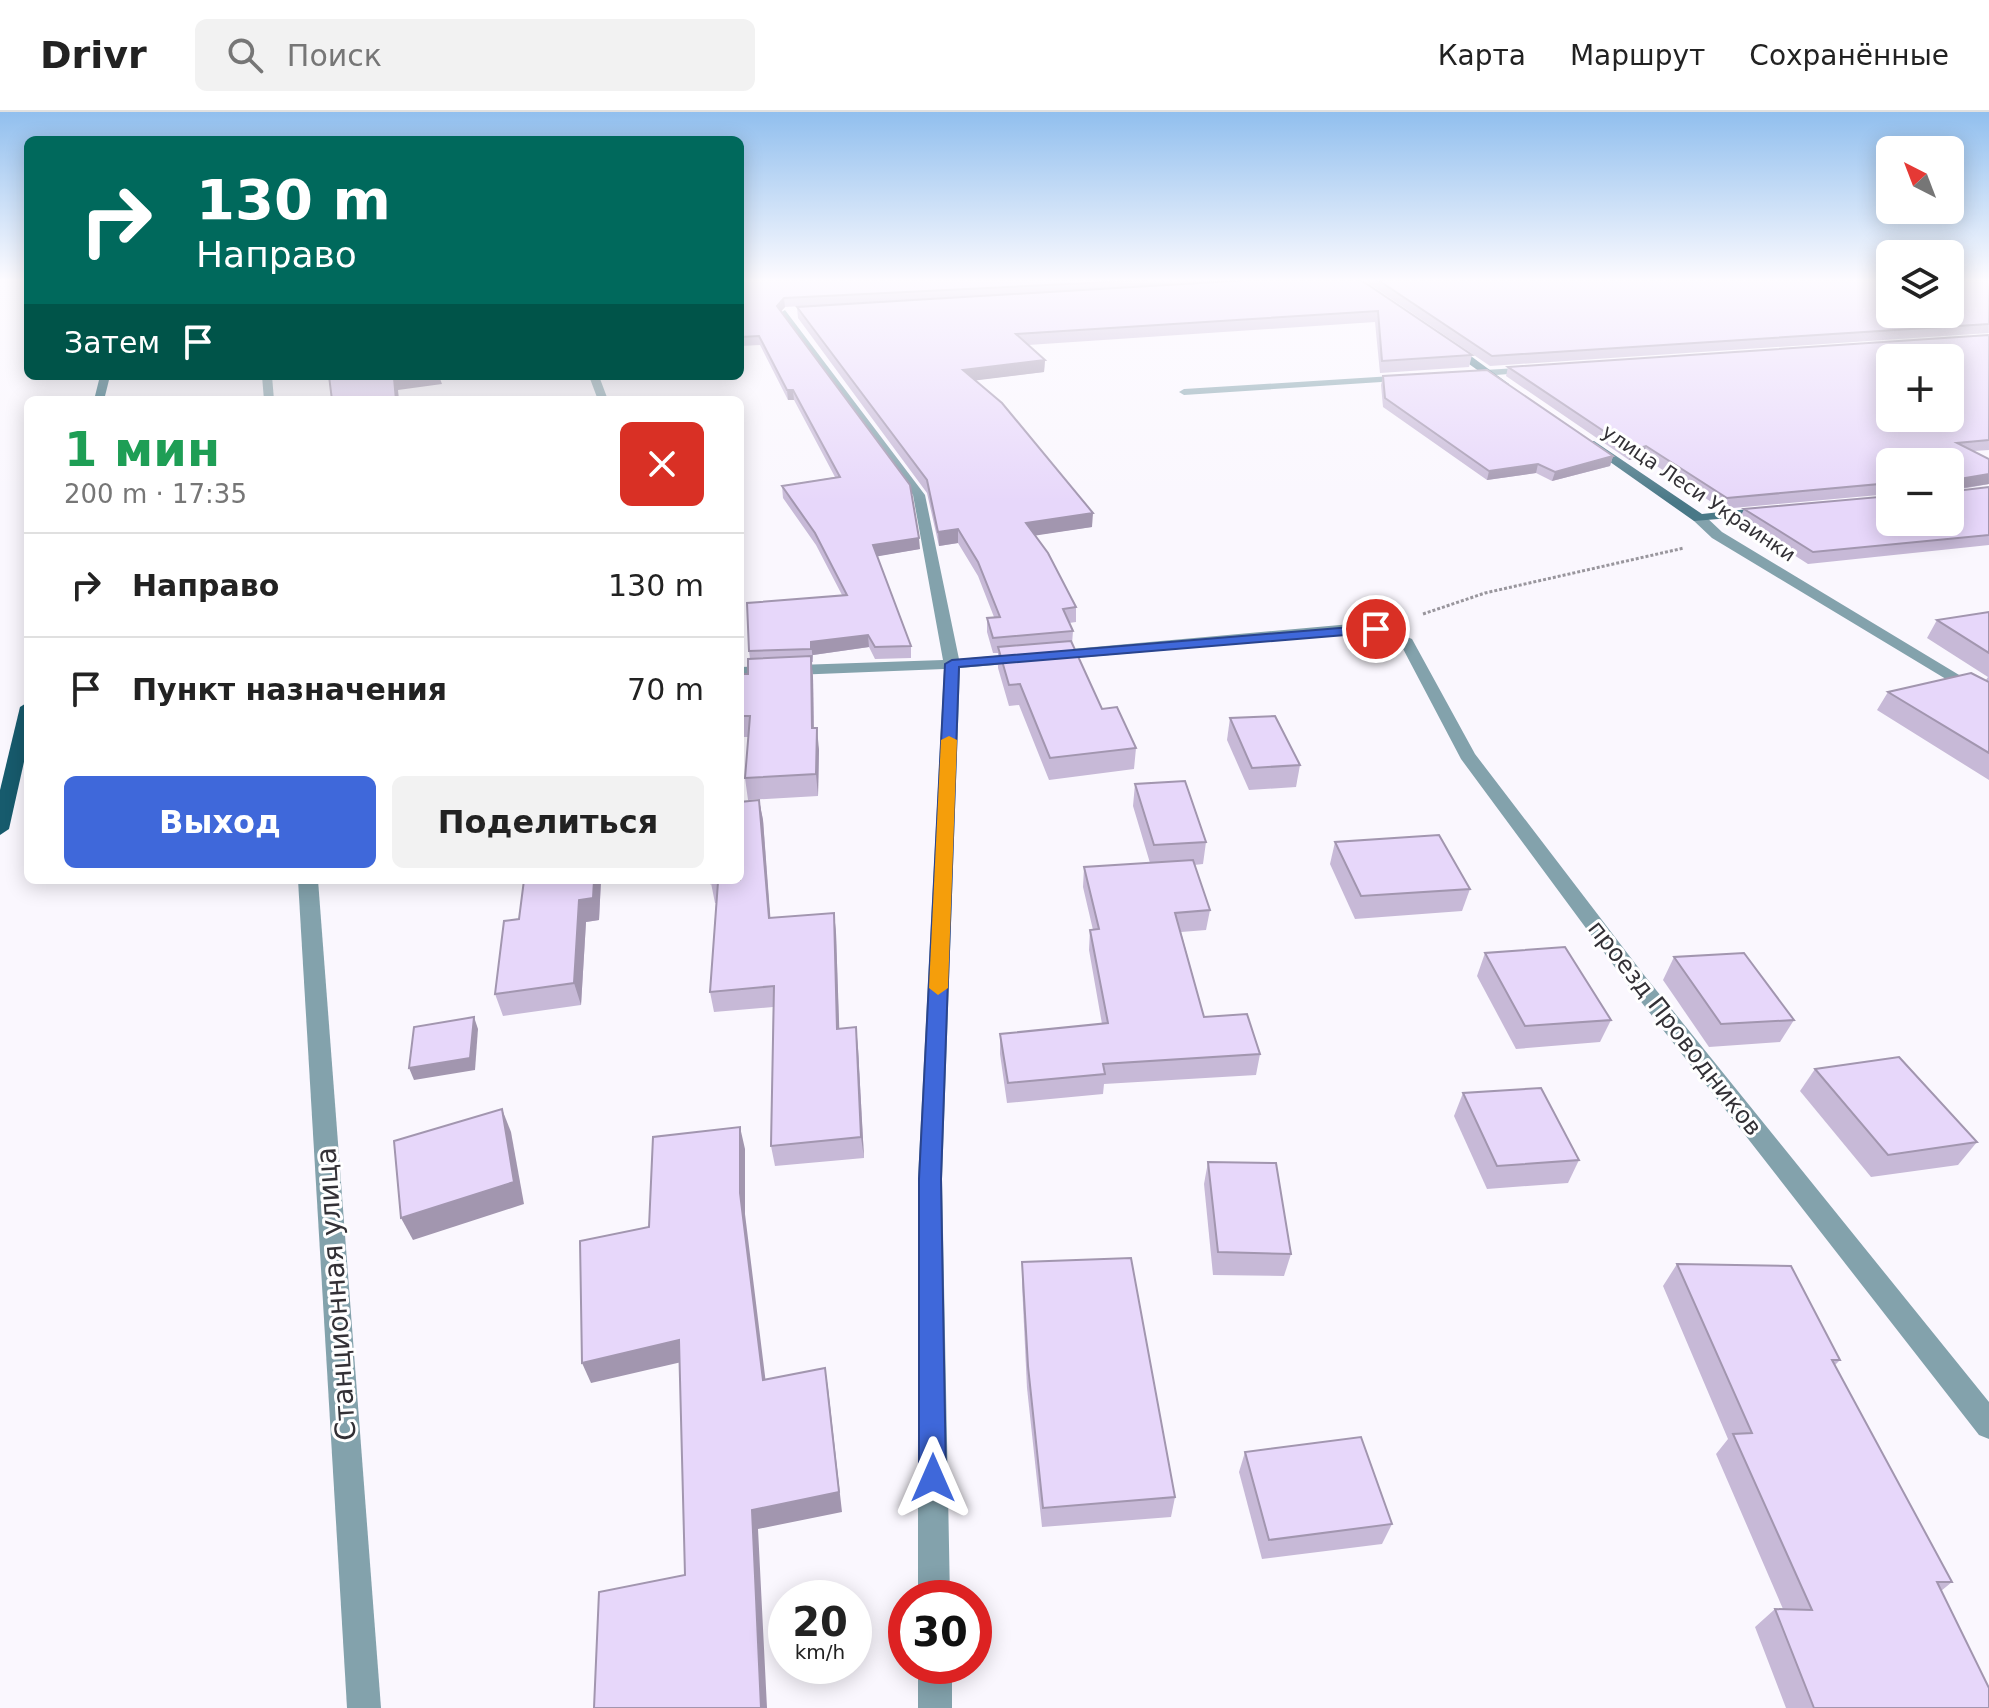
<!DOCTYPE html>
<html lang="ru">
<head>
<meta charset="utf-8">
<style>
	body { margin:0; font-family:"DejaVu Sans",sans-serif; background:#f2f2f2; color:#222; height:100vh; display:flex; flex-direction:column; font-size:30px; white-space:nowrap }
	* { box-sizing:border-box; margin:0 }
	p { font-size:26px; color:#767676 }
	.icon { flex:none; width:44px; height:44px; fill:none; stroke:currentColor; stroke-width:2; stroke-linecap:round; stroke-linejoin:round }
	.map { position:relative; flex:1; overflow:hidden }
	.details { position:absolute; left:24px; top:284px; width:720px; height:488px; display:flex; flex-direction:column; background:#fff; border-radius:12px; box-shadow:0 4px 20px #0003 }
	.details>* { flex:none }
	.banner { position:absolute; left:24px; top:24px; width:720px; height:244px; border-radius:12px; box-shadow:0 4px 20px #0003; background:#00695c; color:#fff; overflow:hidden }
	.needle { width:52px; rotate:318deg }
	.fabs { position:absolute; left:1876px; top:24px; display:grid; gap:16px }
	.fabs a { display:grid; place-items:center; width:88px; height:88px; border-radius:12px; background:#fff; box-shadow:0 4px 20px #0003; font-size:40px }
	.speed { position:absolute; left:768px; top:1468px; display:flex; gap:16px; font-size:40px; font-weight:700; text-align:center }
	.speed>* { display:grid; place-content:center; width:104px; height:104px; border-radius:50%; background:#fff; box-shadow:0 4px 20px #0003; line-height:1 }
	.speed small { font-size:20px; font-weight:400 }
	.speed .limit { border:12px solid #d22; background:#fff; color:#111 }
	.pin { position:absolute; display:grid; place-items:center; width:68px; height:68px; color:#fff; margin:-34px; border:4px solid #fff; border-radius:50%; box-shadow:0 2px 8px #0007 }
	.me { position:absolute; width:88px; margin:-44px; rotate:0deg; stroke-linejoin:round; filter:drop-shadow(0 0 6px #0008) }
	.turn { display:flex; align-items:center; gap:28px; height:168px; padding:0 40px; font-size:36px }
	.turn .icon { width:104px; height:104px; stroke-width:2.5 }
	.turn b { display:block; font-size:56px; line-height:68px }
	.then { display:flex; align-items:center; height:76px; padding:0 40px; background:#0003; gap:16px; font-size:30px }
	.round { display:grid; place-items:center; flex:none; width:84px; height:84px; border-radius:12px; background:#f2f2f2 }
	.head { display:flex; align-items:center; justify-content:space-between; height:136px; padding:0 40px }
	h1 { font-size:48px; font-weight:700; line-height:60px; color:#1e9e55 }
	.primary-button { display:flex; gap:16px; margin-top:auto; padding:16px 40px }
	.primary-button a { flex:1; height:92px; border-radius:12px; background:#3f68da; color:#fff; font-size:32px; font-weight:700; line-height:92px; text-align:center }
	.primary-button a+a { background:#f2f2f2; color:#222 }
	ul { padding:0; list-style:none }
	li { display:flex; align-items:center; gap:24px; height:104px; padding:0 40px; border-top:2px solid #e0e0e0 }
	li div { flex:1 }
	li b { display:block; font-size:30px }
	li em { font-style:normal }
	header { display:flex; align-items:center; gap:48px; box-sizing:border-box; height:112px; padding:0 40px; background:#fff; border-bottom:2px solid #e0e0e0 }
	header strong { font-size:38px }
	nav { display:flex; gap:44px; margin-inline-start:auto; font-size:28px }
	.search { width:560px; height:72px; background:#f2f2f2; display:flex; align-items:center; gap:20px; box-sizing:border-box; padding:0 28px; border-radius:12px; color:#767676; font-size:30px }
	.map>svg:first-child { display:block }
</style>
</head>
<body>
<header>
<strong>Drivr</strong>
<div class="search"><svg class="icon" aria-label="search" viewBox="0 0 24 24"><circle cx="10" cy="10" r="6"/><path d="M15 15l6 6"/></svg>Поиск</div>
<nav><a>Карта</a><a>Маршрут</a><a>Сохранённые</a></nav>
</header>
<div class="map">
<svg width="1989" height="1596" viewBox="0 0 1989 1596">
	<rect width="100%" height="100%" fill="#faf7fe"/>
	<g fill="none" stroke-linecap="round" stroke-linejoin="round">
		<polyline stroke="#99969d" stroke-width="3" stroke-dasharray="3 2" stroke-linecap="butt" points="1423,502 1485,481 1684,436"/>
		<g fill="#83a2ac" fill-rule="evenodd">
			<polygon points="785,198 925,383 959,547 1351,512 1376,512 1412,527 1475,642 1644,863 1989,1290 1989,1327 1979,1323 1628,873 1461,647 1401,533 1374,522 1351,522 960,556 942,1067 950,1486 918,1486 918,1067 944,557 740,565 740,555 943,548 913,383 780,201"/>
			<polygon points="1532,255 1536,256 1536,260 1468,265 1463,262 1468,259"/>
			<polygon points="1408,263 1413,266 1412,268 1184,283 1179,280 1184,277"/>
			<polygon points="262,264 272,264 274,288 264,288"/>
			<polygon points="589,264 599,264 608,288 598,288"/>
			<polygon points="1694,403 1704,403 1722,420 1989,581 1989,593 1712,426 1694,409"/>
			<polygon points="298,768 318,768 381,1596 347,1596"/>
			<rect x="918" y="1554" width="34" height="42"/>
		</g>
		<g fill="#497887" fill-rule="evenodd">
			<polygon points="1445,231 1453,231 1509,272 1500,274 1445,235"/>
			<polygon points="1586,329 1594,329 1702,402 1767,395 1773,399 1767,403 1694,409 1586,333"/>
		</g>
		<g fill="#175b6d" fill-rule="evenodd">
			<polygon points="100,264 110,264 104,288 94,288"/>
			<polygon points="28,590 28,632 9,717 0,723 0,678 20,595"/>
		</g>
	</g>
	<g fill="#c7b9d7">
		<polygon points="740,168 1361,168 1472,243 1469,255 1380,261 1375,210 1028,233 1045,248 1044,260 975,268 1092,415 1035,423 1076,495 1076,510 1069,511 1073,519 1072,532 1102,597 1136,636 1134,657 1049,668 1019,593 1009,594 998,556 998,541 993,541 987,520 987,506 994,505 978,464 958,431 939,434 927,381 798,206 797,195 820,193 785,195 781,199 920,437 877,444 911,534 911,546 875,547 869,535 813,543 813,550 811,550 813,565 814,616 819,638 818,684 748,688 745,666 748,625 744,625 740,604 748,562 750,547 749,539 842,483 816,433 783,386 782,374 835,365 794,288 788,288 760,233 740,234"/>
		<polygon points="1368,168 1989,168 1989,221 1490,254 1368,171"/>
		<polygon points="1989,223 1989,338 1974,339 1989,347 1989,374 1989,372 1956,378 1956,379 1989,375 1989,433 1808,452 1739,408 1744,397 1950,410 1890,350 1890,382 1722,397 1643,345 1629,348 1506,264 1508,255"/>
		<polygon points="1383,264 1613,344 1610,354 1552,369 1536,361 1487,368 1383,295 1381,273"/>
		<polygon points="1989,500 1989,668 1877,598 1888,580 1986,568 1988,565 1927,526 1937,508"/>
		<polygon points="1230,606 1300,653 1296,675 1249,678 1227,628"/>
		<polygon points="1135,672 1206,730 1203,752 1194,753 1210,798 1206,818 1181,820 1204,905 1260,942 1256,963 1104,972 1103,982 1007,991 1000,942 1000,922 1102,912 1089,838 1090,818 1093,818 1083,775 1084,755 1150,751 1133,694"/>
		<polygon points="759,688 763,708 770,806 834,801 836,821 839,917 858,936 864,1046 775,1054 771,1034 773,895 714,900 710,880 716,791 715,791 711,771"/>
		<polygon points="1335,730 1470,777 1462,799 1355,807 1330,752"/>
		<polygon points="524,768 601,768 599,808 586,810 581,893 503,904 495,882 519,807"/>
		<polygon points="1485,841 1611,908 1600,930 1516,937 1477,864"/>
		<polygon points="1674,845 1794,908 1780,930 1709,935 1663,868"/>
		<polygon points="1815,957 1977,1030 1958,1053 1871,1065 1800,979"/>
		<polygon points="1463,981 1579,1048 1568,1071 1487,1077 1454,1004"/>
		<polygon points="1208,1050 1291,1142 1284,1164 1213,1163 1204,1072"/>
		<polygon points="1022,1150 1175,1385 1171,1405 1042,1415 1027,1276 1022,1172"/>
		<polygon points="1677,1152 1840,1248 1835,1253 1952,1470 1941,1479 1989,1596 1786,1596 1755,1515 1775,1497 1783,1497 1716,1342 1728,1327 1663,1174"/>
		<polygon points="1245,1340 1392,1412 1382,1432 1262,1447 1239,1360"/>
	</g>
	<g fill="#a296af">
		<polygon points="784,186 785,195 778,203 777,194"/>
		<polygon points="1045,248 1044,260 963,270 963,258"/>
		<polygon points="407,264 439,264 442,272 398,278 399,288 396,288 394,266"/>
		<polygon points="787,278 793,278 794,288 788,288"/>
		<polygon points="1646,334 1643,345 1629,348 1632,338"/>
		<polygon points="1613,344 1610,354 1552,369 1555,360"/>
		<polygon points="1538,352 1536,361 1487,368 1489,359"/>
		<polygon points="1989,362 1989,372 1950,378 1953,368"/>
		<polygon points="1093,401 1092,415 1026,425 1026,411"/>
		<polygon points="958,417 958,431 939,434 938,420"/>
		<polygon points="919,426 920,437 874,445 873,433"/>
		<polygon points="868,523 869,535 813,543 813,550 811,530"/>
		<polygon points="811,544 813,565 814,638 812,616"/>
		<polygon points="817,616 819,638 818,684 816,662"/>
		<polygon points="759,688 763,708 772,827 769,806"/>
		<polygon points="594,768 601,768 599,808 586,810 581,893 574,871 579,788"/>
		<polygon points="834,801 836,821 840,937 837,917"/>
		<polygon points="474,905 478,917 475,958 414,968 409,956"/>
		<polygon points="856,915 858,936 864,1046 861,1025"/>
		<polygon points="502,997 511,1020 524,1092 413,1128 401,1106"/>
		<polygon points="740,1015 745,1037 745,1102 768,1288 763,1268 740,1081"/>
		<polygon points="679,1228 686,1249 591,1271 582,1251"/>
		<polygon points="825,1256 828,1276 842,1400 758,1417 767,1596 761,1596 752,1398"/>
	</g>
	<g fill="#e7d7fa" stroke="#a296af" stroke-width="2" fill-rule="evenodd">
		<polygon points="740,168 1147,168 784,186 777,194 910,373 919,426 873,433 911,534 875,535 868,523 811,530 811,537 749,539 747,491 847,483 815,421 782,374 840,365 793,278 787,278 759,224 740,225"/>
		<polygon points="1250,168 1361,168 1472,243 1382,249 1378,199 1016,222 1045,248 963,258 1002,291 1093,401 1026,411 1048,441 1076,495 1063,497 1073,519 993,526 987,506 1000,505 978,450 958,417 938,420 927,368 797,195"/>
		<polygon points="1378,168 1890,168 1890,202 1950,202 1950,168 1989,168 1989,212 1492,244"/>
		<path d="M1989,223V328L1957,331L1989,347V362L1953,368L1956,379L1989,375V423L1813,440L1744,397L1890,384V410H1950V350H1890V371L1727,386L1646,334L1632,338L1508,255ZM1890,246H1950V306H1890Z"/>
		<polygon points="1487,258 1613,344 1555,360 1538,352 1489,359 1385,286 1383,264"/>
		<polygon points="329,264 407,264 394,266 396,288 332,288"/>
		<polygon points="1989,500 1989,541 1937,508"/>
		<polygon points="1071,529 1102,597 1117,595 1136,636 1050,646 1020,572 1009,573 998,535"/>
		<polygon points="811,544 812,616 817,616 816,662 745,666 750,604 740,604 743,562 748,562 748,547"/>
		<polygon points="1971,561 1989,570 1989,641 1888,580"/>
		<polygon points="1275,604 1300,653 1252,656 1230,606"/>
		<polygon points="1185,669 1206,730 1154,733 1135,672"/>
		<polygon points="759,688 769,806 834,801 837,917 856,915 861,1025 771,1034 774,874 710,880 718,770 711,771 711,768 740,768 740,690"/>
		<polygon points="1439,723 1470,777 1361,784 1335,730"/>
		<polygon points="1193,748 1210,798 1175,801 1204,905 1247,902 1260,942 1103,952 1105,962 1008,971 1000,922 1108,911 1090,818 1099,817 1084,755"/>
		<polygon points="524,768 594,768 593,786 579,788 574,871 495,882 504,809 519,807"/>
		<polygon points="1565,835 1611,908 1525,914 1485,841"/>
		<polygon points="1744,841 1794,908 1721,912 1674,845"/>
		<polygon points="474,905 470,946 409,956 414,915"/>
		<polygon points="1899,945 1977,1030 1888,1043 1815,957"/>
		<polygon points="1541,976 1579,1048 1497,1054 1463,981"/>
		<polygon points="502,997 514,1070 401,1106 394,1029"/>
		<polygon points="740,1015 740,1081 763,1268 825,1256 839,1380 752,1398 761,1596 594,1596 599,1480 685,1463 679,1228 582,1251 580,1129 649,1115 653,1025"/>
		<polygon points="1208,1050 1276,1051 1291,1142 1218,1140"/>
		<polygon points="1131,1146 1175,1385 1043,1396 1028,1254 1022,1150"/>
		<polygon points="1677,1152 1791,1154 1840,1248 1832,1248 1952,1470 1937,1470 1989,1576 1989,1596 1814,1596 1775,1497 1812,1498 1733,1322 1752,1321"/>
		<polygon points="1361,1325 1392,1412 1269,1428 1245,1340"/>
	</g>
	<linearGradient id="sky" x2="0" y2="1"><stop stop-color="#91bfee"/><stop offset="0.43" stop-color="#fdfbff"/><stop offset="1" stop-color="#fdfbff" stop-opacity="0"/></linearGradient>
	<rect width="1989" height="391" fill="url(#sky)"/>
	<polygon fill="#3f68da" stroke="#29448e" stroke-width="2" points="1376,513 1381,514 1381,520 959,555 941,1067 946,1366 942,1376 933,1380 923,1376 919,1366 919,1067 945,552 952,548"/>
	<polygon fill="#f59e0b" points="949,624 957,628 948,876 938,883 929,876 941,628"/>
	<g text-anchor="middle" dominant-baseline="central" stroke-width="6" stroke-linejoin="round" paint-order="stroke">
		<g font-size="20" fill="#333136" stroke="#fff">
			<text transform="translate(1699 381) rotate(34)">улица Леси Украинки</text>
		</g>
		<g font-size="24" fill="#333136" stroke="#fff">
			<text transform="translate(1675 916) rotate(52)">проезд Проводников</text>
		</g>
		<g font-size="28" fill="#333136" stroke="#fff">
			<text transform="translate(336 1182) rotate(-94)">Станционная улица</text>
		</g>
	</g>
</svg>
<div class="fabs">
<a><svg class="needle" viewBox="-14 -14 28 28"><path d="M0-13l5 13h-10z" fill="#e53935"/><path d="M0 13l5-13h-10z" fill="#767676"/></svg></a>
<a><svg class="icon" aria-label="layers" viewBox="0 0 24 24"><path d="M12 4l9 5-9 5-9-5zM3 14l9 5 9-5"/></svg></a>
<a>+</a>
<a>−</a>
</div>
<div class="speed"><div>20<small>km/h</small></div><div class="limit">30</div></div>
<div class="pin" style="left:1376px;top:517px;background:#d93025"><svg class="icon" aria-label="arrive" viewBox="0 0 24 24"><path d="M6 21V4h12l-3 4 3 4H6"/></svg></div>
<svg class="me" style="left:933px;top:1366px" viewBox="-20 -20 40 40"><path d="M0-17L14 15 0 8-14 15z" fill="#3f68da" stroke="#fff" stroke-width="4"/></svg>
<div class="banner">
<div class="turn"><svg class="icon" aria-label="right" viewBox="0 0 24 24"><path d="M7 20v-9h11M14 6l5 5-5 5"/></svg><div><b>130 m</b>Направо</div></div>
<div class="then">Затем<svg class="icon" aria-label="arrive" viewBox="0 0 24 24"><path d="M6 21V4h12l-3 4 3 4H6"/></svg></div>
</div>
<section class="details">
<div class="head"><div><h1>1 мин</h1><p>200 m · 17:35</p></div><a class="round" style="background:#d93025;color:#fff"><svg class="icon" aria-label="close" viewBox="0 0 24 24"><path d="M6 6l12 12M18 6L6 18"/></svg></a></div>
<ul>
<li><svg class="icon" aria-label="right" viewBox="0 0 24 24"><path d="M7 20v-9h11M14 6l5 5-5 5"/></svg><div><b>Направо</b></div><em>130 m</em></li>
<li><svg class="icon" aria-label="arrive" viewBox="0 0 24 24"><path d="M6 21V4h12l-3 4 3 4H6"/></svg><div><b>Пункт назначения</b></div><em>70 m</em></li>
</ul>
<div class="primary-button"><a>Выход</a><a>Поделиться</a></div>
</section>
</div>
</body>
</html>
